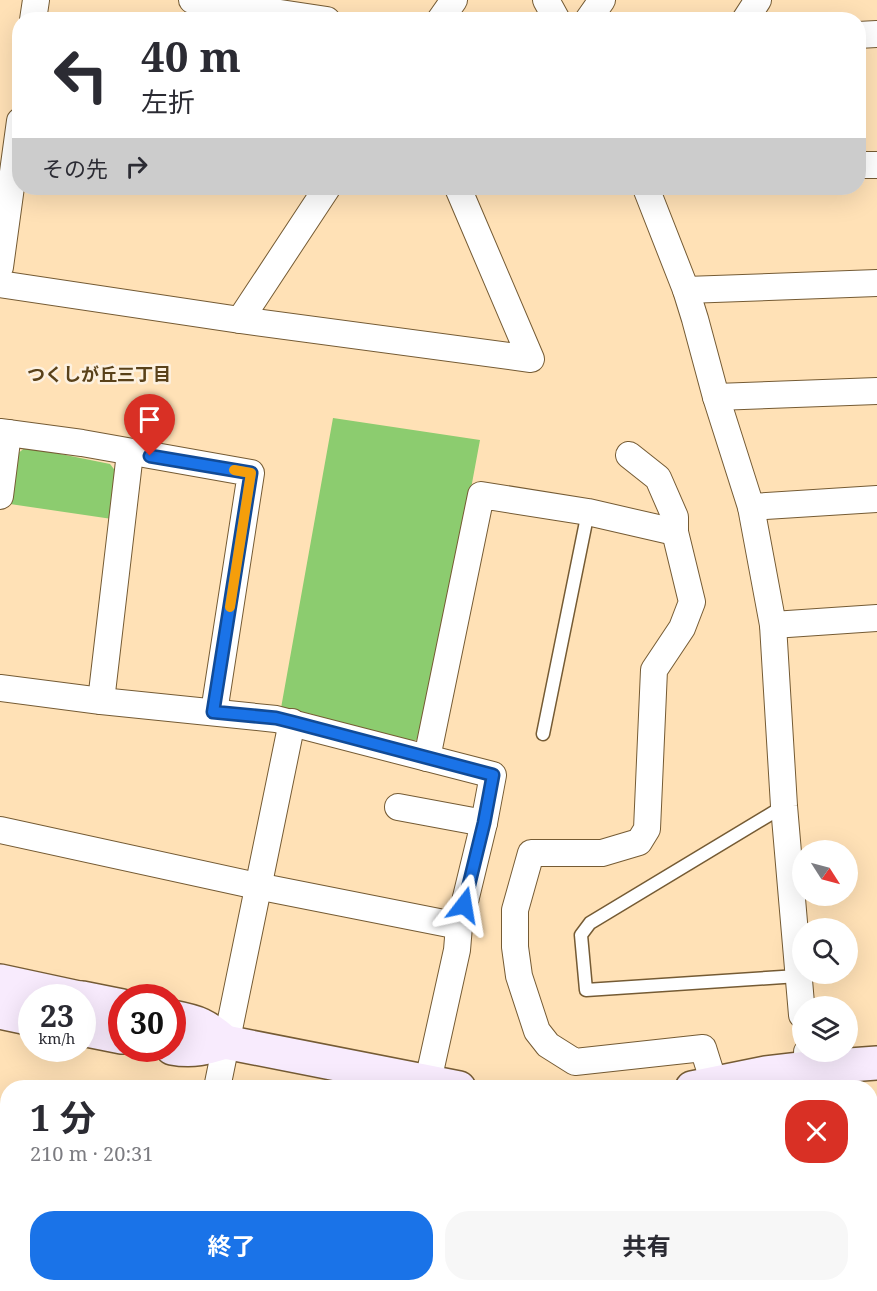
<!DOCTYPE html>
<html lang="ja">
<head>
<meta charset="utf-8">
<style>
	body { margin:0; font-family:"Noto Serif","Noto Sans JP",serif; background:#f7f7f7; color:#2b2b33; height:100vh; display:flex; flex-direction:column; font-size:22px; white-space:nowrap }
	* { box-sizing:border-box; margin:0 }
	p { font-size:20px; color:#7c7c81 }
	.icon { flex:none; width:33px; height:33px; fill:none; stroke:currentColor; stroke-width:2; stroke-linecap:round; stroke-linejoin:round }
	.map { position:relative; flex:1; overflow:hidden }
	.panel { position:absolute; left:0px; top:1080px; width:878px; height:212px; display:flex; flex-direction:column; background:#fff; border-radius:24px 24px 0 0; box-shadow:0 6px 24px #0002 }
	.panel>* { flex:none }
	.guide { position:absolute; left:12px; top:12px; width:854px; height:183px; border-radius:24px; box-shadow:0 6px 24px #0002; background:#fff; color:#2b2b33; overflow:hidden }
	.needle { width:39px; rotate:126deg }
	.tools { position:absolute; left:792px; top:840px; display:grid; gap:12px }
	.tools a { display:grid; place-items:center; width:66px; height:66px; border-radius:50%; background:#fff; box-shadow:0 6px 24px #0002; font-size:30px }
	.speed { position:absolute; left:18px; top:984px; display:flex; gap:12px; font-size:30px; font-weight:700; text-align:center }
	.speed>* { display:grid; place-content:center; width:78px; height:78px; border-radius:50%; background:#fff; box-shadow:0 6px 24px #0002; line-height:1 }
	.speed small { font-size:15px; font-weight:400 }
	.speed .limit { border:9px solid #d22; background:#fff; color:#111 }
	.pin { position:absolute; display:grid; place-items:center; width:51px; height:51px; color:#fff; margin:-62px -26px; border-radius:50% 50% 50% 0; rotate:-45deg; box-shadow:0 0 6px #0007 }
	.pin .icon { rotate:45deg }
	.me { position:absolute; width:66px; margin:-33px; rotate:14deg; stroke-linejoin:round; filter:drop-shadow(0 0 4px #0008) }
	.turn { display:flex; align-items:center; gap:21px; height:126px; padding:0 30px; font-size:27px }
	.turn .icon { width:78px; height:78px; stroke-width:2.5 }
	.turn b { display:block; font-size:42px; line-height:51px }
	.then { display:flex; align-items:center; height:57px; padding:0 30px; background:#0003; gap:12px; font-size:22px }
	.round { display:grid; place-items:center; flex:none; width:63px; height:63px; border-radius:24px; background:#f7f7f7 }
	.head { display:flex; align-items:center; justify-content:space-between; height:102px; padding:0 30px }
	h1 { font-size:36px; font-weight:700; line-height:45px }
	.action { display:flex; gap:12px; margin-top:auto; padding:12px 30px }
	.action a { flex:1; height:69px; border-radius:24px; background:#1a73e8; color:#fff; font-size:24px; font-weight:700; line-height:69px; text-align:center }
	.action a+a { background:#f7f7f7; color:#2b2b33 }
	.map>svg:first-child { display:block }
</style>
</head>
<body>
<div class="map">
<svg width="877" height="1291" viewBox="0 0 877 1291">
	<rect width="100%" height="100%" fill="#ffe1b6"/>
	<g fill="#8ccc6f">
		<polygon points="333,418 480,440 470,494 421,738 408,743 311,714 281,708"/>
		<polygon points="26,447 110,464 117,473 112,519 10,504 17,454"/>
	</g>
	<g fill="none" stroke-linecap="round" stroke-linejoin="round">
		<g stroke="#755b34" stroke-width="15">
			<g id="lane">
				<polyline points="543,734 588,512"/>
				<polyline points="784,806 590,923 581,935 586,990 798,976"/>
				<polyline points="870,1216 877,1215"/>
			</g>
		</g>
		<g stroke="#755b34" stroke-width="28">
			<g id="street">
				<polyline points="192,0 327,20"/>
				<polyline points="546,0 557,20"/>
				<polyline points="33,20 36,0"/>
				<polyline points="440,20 454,0"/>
				<polyline points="588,20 602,0"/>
				<polyline points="745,20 758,0"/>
				<polyline points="858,35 877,34"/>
				<polyline points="858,165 877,165"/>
				<polyline points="646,188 686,290 695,319 716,397 751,507 773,625 784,806 802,1015"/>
				<polyline points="0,267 20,121"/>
				<polyline points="0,284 240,320 531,359 458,188"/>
				<polyline points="686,290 877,283"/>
				<polyline points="240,320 327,188"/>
				<polyline points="716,397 877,391"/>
				<polyline points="0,432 82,443 251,473 214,712"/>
				<polyline points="629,455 658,478 675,517 675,532 692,602 682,628 654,670 647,829 639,842 602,853 531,853 515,910 515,947 519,976 537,1031 548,1045 575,1062 703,1048 714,1083"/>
				<polyline points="0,496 8,433"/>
				<polyline points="751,507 877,499"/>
				<polyline points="773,625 877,618"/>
				<polyline points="0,688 101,701 276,719 493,775 484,823"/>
				<polyline points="101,701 130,453"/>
				<polyline points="427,758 481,495 588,512 675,532"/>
				<polyline points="398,807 484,823 459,926"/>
				<polyline points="0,830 257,886 459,926 457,950 428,1081"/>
				<polyline points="807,1052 810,1088"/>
				<polyline points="217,1088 292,722"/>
				<polyline points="0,1159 8,1160"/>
				<polyline points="568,1284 600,1291"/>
				<polyline points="715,1284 716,1291"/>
				<polyline points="823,1284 823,1291"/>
				<polyline points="176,1291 177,1284"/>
				<polyline points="243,1291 244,1284"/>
				<polyline points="345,1291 346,1284"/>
				<polyline points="512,1291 513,1284"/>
			</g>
		</g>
		<g stroke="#755b34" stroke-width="36">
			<g id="secondary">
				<polyline points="0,981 79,998"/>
				<polyline points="82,998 122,1006"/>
				<polyline points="0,1012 32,1019"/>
				<path d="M172,1017C198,1022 206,1025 225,1042"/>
				<polyline points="82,1029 122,1037"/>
				<path d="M172,1048C193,1052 206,1048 225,1042L459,1088"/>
				<polyline points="692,1088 766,1073 809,1068 877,1063"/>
			</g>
		</g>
		<use href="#lane" stroke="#fff" stroke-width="12"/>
		<use href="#street" stroke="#fff" stroke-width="26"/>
		<use href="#secondary" stroke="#f8ebfd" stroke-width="33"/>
	</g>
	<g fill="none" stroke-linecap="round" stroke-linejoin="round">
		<g stroke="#114b97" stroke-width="15">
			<polyline id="route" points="150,456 251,473 213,712 276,718 292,722 493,775 484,823 464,905"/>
		</g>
		<use href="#route" stroke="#1a73e8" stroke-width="10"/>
		<polyline stroke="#f59e0b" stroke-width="10" points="230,607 251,473 234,470"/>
	</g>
	<g text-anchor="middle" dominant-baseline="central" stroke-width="5" stroke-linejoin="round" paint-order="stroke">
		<g font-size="18" font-weight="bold" fill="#594119" stroke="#fdf1e0">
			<text x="99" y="374">つくしが丘三丁目</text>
		</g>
	</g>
</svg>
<div class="tools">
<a><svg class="needle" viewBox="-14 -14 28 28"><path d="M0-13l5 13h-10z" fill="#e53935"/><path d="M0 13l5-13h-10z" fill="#7c7c81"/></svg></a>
<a><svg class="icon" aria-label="search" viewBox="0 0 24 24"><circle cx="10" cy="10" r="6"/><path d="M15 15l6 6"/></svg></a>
<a><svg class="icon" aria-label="layers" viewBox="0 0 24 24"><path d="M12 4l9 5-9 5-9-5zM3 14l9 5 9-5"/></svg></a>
</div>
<div class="speed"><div>23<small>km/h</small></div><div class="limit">30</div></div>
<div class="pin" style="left:150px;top:456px;background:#d93025"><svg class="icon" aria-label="arrive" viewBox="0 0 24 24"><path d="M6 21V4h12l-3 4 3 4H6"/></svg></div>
<svg class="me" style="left:464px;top:905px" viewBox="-20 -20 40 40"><path d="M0-17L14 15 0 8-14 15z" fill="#1a73e8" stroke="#fff" stroke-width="4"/></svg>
<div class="guide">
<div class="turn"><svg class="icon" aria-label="left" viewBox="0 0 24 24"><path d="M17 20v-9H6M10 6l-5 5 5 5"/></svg><div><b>40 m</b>左折</div></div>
<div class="then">その先<svg class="icon" aria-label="right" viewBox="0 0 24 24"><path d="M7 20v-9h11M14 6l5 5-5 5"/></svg></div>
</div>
<section class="panel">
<div class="head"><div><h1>1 分</h1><p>210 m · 20:31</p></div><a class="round" style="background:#d93025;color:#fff"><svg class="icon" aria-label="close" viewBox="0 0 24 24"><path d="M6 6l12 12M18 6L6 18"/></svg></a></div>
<div class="action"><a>終了</a><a>共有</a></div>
</section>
</div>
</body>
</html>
